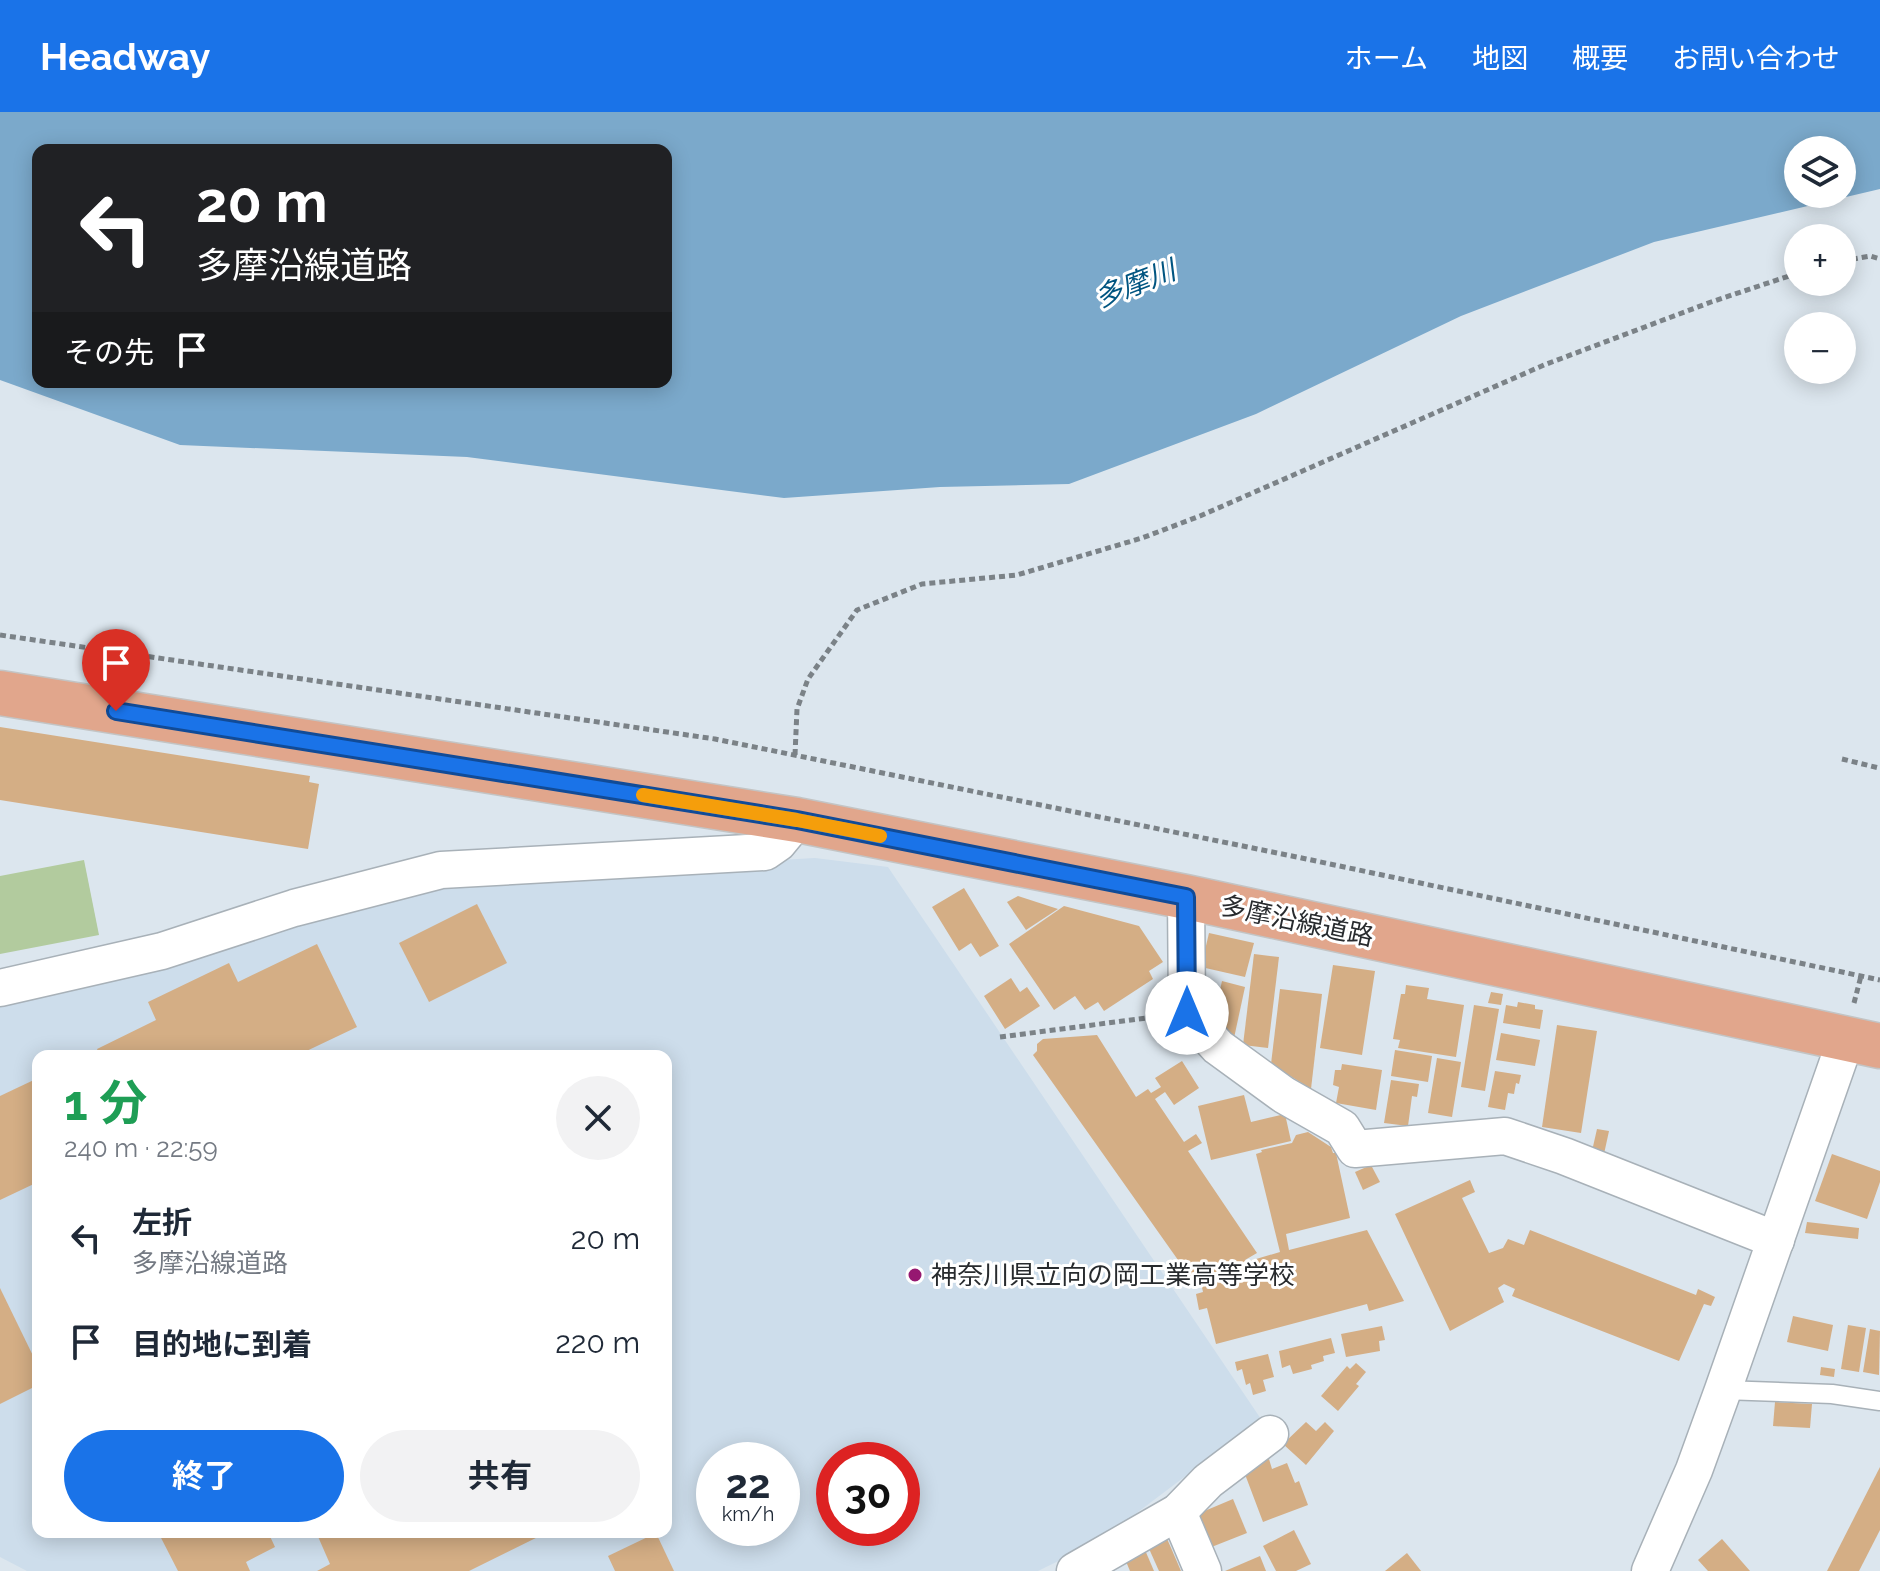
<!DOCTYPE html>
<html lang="ja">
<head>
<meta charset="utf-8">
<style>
	body { margin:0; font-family:Raleway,"Noto Sans JP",sans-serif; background:#f2f2f3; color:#1f2937; height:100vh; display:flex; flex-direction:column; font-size:30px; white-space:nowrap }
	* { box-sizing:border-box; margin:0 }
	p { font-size:26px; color:#747a83 }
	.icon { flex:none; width:44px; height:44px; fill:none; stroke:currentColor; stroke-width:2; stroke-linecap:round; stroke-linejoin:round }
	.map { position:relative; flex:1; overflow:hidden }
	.details { position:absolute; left:32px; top:938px; width:640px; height:488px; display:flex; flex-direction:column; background:#fff; border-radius:16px; box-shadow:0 4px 20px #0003 }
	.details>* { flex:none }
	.guide { position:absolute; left:32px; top:32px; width:640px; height:244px; border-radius:16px; box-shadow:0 4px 20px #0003; background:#202124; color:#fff; overflow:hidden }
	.buttons { position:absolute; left:1784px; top:24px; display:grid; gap:16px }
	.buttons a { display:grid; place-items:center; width:72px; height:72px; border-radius:50%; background:#fff; box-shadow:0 4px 20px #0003; font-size:40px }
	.speed { position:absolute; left:696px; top:1330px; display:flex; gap:16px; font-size:40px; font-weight:700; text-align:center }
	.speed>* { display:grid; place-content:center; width:104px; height:104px; border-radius:50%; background:#fff; box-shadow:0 4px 20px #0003; line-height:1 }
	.speed small { font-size:20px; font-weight:400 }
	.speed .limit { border:12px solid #d22; background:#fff; color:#111 }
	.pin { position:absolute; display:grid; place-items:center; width:68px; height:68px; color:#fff; margin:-82px -34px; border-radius:50% 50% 50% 0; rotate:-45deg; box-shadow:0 0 8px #0007 }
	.pin .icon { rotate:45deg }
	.me { position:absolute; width:88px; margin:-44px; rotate:0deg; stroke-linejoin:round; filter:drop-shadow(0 0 6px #0008) }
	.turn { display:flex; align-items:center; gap:28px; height:168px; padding:0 32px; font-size:36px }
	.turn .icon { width:104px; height:104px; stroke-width:2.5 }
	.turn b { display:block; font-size:56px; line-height:68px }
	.then { display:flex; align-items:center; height:76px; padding:0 32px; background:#0003; gap:16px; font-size:30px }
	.round { display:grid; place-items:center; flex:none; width:84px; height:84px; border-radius:42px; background:#f2f2f3 }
	.overview { display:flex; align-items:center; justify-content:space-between; height:136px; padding:0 32px }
	h1 { font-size:48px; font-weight:700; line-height:60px; color:#1e9e55 }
	.button { display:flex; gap:16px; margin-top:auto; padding:16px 32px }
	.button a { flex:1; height:92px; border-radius:48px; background:#1a73e8; color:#fff; font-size:32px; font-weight:700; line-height:92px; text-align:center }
	.button a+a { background:#f2f2f3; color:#1f2937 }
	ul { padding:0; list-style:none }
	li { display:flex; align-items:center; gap:24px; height:104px; padding:0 32px }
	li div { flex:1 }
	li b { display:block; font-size:30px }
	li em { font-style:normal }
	header { display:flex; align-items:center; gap:48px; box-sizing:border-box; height:112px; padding:0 40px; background:#1a73e8; color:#fff }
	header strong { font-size:38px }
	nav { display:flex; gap:44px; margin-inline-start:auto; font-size:28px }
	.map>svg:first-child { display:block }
</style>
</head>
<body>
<header>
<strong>Headway</strong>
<nav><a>ホーム</a><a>地図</a><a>概要</a><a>お問い合わせ</a></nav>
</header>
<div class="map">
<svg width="1880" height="1459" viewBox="0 0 1880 1459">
	<rect width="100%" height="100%" fill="#dce6ee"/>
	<path fill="#cdddeb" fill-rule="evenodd" d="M815,746L888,755L1261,1307L1101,1428L1038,1459H27L0,1445V889L467,765ZM38,944H666V1420H38ZM714,1348H782V1416H714ZM834,1348H902V1416H834Z"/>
	<polygon fill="#b2cb9e" points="84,748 99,823 0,842 0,764"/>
	<path fill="#7ba9cb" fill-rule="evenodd" d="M0,0H1880V77L1654,130L1461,204L1256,302L1069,372L940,375L784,386L467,345L180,333L0,268ZM38,38H666V270H38ZM1798,38H1842V82H1798Z"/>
	<g fill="#d4ae85">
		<polygon points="0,615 310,664 309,670 319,672 308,737 0,688"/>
		<polygon points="964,776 999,834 980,845 971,831 959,839 932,795"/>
		<polygon points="1018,784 1058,797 1026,818 1007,790"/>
		<polygon points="477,792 507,851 429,890 399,831"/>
		<polygon points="1064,794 1139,814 1163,850 1149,859 1153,867 1104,899 1098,890 1085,898 1075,884 1054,898 1009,832"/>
		<polygon points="1209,821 1254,831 1245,865 1201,855"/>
		<polygon points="317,832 357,915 296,944 100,944 97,937 156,908 148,890 229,851 238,870"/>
		<polygon points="1254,842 1279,845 1268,936 1243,933"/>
		<polygon points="1333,853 1375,859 1362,943 1320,936"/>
		<polygon points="1011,866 1020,880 1027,875 1040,894 1005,917 984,884"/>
		<polygon points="1222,869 1245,875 1234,926 1213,910"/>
		<polygon points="1406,873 1429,876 1427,887 1464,893 1456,945 1398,936 1400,928 1393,927 1401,882 1405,882"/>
		<polygon points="1280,877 1322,882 1311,977 1271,952"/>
		<polygon points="1491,880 1503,882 1501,893 1488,891"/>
		<polygon points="1518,890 1535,893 1535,897 1543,898 1540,917 1503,911 1506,893 1517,895"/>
		<polygon points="1474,893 1499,897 1485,979 1461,975"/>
		<polygon points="1557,913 1597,919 1581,1021 1542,1015"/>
		<polygon points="1501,921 1540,928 1535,954 1496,948"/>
		<polygon points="1097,923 1136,985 1148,977 1151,981 1161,975 1155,966 1182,949 1199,976 1174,993 1165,980 1155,987 1184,1030 1196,1022 1202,1031 1188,1039 1257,1141 1245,1148 1246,1150 1280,1140 1256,1042 1262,1040 1261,1038 1292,1031 1296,1023 1308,1020 1331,1035 1333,1041 1336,1041 1350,1106 1286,1122 1289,1138 1367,1118 1404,1189 1369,1199 1367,1192 1216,1232 1207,1196 1199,1198 1196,1182 1203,1180 1201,1171 1218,1167 1216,1160 1195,1172 1033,943 1037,939 1037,932 1043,927"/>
		<polygon points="1395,938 1432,944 1428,970 1391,964"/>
		<polygon points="1437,946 1461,950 1452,1005 1428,1001"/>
		<polygon points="1342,952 1382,958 1376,998 1336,991 1339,975 1333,973 1335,958 1341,958"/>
		<polygon points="1495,959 1521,963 1519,972 1516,971 1514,982 1508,981 1505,998 1488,995"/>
		<polygon points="38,966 38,1070 0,1088 0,984"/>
		<polygon points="1391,968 1419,972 1417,985 1412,984 1408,1014 1384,1011"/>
		<polygon points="1244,983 1251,1010 1285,1002 1291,1029 1211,1048 1198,994"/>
		<polygon points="1597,1017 1609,1019 1604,1042 1592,1039"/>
		<polygon points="1832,1042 1880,1059 1880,1070 1867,1107 1815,1089"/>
		<polygon points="1371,1053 1380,1070 1363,1078 1355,1060"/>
		<polygon points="1470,1068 1475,1080 1462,1086 1489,1141 1503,1136 1508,1127 1524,1133 1530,1118 1696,1183 1698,1177 1715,1185 1711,1194 1704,1192 1679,1249 1512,1184 1515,1177 1504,1172 1498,1176 1504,1190 1450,1219 1395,1102"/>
		<polygon points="1807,1110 1859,1116 1858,1127 1805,1121"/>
		<polygon points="0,1176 38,1254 38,1273 0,1292"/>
		<polygon points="1793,1204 1833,1213 1828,1239 1787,1230"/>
		<polygon points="1848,1213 1866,1216 1859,1260 1841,1257"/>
		<polygon points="1382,1214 1385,1228 1379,1229 1380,1239 1346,1245 1341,1222"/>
		<polygon points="1870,1217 1880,1219 1879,1263 1863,1260"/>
		<polygon points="1331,1226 1335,1241 1323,1244 1324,1249 1311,1253 1312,1257 1293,1262 1290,1253 1282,1256 1279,1239"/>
		<polygon points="1268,1242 1274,1265 1263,1268 1266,1279 1253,1283 1250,1271 1246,1273 1242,1257 1237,1259 1235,1250"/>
		<polygon points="1356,1251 1366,1260 1356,1272 1359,1274 1338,1299 1321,1284 1347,1254 1350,1257"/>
		<polygon points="1821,1255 1835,1257 1834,1265 1820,1263"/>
		<polygon points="1775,1290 1812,1292 1810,1316 1773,1314"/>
		<polygon points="1306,1310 1316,1319 1325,1310 1334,1319 1306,1353 1283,1332"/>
		<polygon points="1269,1347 1272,1357 1287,1351 1295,1371 1299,1369 1308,1393 1263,1410 1243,1357"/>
		<polygon points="1880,1355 1880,1418 1859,1459 1827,1459"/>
		<polygon points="1233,1387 1247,1421 1209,1436 1195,1403"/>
		<polygon points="1294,1418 1311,1452 1296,1459 1276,1459 1263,1434"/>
		<polygon points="158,1420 268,1420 275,1435 246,1450 250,1459 178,1459"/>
		<polygon points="316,1420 548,1420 469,1459 317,1459 330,1452"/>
		<polygon points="656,1421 674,1459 615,1459 608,1444"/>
		<polygon points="1165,1422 1181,1459 1159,1459 1146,1430"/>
		<polygon points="1722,1427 1750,1459 1708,1459 1698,1448"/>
		<polygon points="1145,1438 1154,1459 1130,1459 1125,1447"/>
		<polygon points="1407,1441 1421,1459 1385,1459"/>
		<polygon points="1260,1444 1266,1459 1225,1459"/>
	</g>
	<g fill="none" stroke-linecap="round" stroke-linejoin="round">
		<g stroke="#a8b1b8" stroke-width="21">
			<polyline id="service" points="1723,1278 1832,1282 1880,1289"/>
		</g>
		<g stroke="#a8b1b8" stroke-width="39">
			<g id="minor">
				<polyline points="1186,785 1187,901 1218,935 1284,983 1342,1016 1355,1037 1505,1024 1564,1044 1776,1128"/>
				<polyline points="0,876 162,839 294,796 441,758 765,740 778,731 797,708"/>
				<polyline points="1178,1400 1203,1459"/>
				<polyline points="1075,1459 1178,1400 1208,1369 1270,1322"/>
				<polyline points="1650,1459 1694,1358 1723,1278 1846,927"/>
			</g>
		</g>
		<g stroke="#c3c4c4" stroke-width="47">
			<polyline id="primary" points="0,581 797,708 1186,785 1880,934"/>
		</g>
		<g stroke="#7b8287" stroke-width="5" stroke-dasharray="6 4" stroke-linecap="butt">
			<polyline points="1842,149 1870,144 1880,147"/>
			<polyline points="0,523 715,627 1297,745 1880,868"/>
			<polyline points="795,643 797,597 808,567 857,498 922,472 1017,463 1142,426 1200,404 1544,253 1711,190 1798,161"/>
			<polyline points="1842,647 1879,656"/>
			<polyline points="1854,891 1861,864"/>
			<polyline points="1000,925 1154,905"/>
		</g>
		<use href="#service" stroke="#fff" stroke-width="18"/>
		<use href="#minor" stroke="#fff" stroke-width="36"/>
		<use href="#primary" stroke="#e1a68c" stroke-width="44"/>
	</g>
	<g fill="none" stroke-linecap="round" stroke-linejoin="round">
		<g stroke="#114b97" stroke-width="20">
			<polyline id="route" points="116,599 797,708 1186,785 1187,901"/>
		</g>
		<use href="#route" stroke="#1a73e8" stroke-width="14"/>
		<polyline stroke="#f59e0b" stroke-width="14" points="643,683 797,708 880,724"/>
	</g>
	<circle fill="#961871" stroke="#fff" stroke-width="3" cx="915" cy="1163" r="8"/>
	<g text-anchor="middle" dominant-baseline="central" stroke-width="6" stroke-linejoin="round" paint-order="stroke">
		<g font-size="26" fill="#282b2e" stroke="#fff">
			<text transform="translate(1297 809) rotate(12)">多摩沿線道路</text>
		</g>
		<g font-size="26" fill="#282b2e" stroke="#fff" text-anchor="start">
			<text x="931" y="1163">神奈川県立向の岡工業高等学校</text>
		</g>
		<g font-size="28" font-style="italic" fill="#015581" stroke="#fff">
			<text transform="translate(1135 172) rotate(-21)">多摩川</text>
		</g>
	</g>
</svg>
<div class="buttons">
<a><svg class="icon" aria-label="layers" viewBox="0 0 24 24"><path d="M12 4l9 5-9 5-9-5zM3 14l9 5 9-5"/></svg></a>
<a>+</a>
<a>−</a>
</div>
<div class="speed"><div>22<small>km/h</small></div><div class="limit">30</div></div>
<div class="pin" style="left:116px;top:599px;background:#d93025"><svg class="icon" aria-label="arrive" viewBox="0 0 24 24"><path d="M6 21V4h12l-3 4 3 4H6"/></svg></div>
<svg class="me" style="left:1187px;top:901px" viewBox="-20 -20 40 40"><circle r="19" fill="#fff"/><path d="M0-13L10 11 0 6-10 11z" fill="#1a73e8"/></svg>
<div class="guide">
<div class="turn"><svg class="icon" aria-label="left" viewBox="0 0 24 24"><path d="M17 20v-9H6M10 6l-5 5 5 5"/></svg><div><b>20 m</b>多摩沿線道路</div></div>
<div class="then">その先<svg class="icon" aria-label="arrive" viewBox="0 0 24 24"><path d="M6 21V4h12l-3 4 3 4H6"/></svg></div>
</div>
<section class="details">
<div class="overview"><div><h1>1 分</h1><p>240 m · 22:59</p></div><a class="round"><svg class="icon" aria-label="close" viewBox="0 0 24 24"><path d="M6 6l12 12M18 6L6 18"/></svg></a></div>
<ul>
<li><svg class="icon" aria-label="left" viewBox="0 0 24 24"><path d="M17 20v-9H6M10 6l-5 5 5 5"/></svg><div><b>左折</b><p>多摩沿線道路</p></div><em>20 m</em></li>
<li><svg class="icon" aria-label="arrive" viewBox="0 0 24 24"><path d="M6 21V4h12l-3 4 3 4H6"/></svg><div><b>目的地に到着</b></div><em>220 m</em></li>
</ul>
<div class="button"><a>終了</a><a>共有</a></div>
</section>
</div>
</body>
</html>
